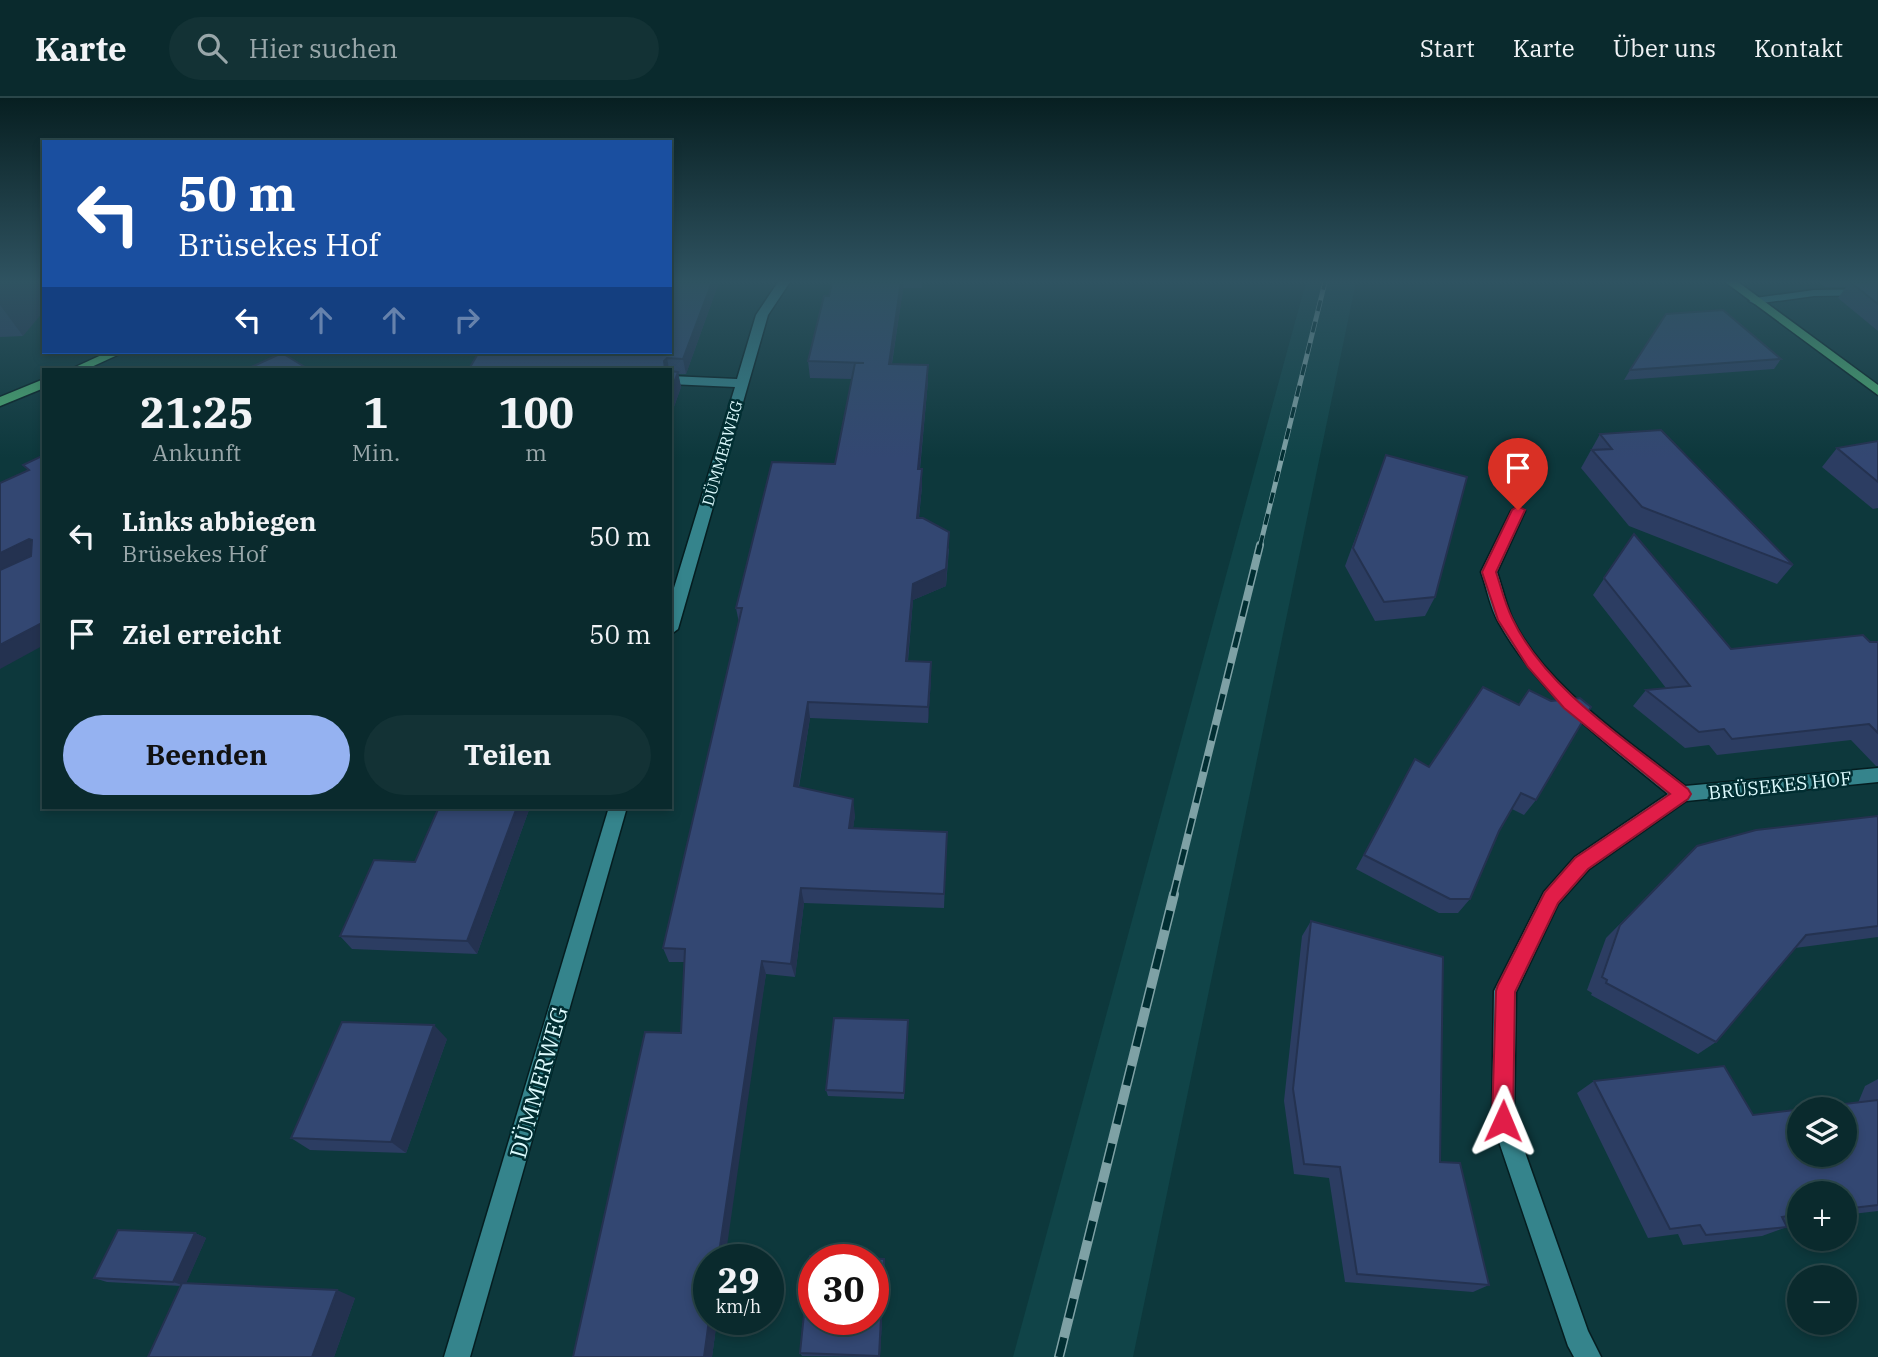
<!DOCTYPE html>
<html lang="de">
<head>
<meta charset="utf-8">
<style>
	body { margin:0; font-family:"IBM Plex Serif",serif; background:#133235; color:#f1f3f6; height:100vh; display:flex; flex-direction:column; font-size:26px; white-space:nowrap }
	* { box-sizing:border-box; margin:0 }
	p { font-size:23px; color:#99a7aa }
	.icon { flex:none; width:38px; height:38px; fill:none; stroke:currentColor; stroke-width:2; stroke-linecap:round; stroke-linejoin:round }
	.map { position:relative; flex:1; overflow:hidden }
	.details { position:absolute; left:42px; top:270px; width:630px; height:441px; display:flex; flex-direction:column; background:#0a2a2d; border-radius:0px; box-shadow:0 4px 10px #0003,0 0 0 2px #2a4649 }
	.details>* { flex:none }
	.hud { position:absolute; left:42px; top:42px; width:630px; height:214px; border-radius:0px; box-shadow:0 4px 10px #0003,0 0 0 2px #2a4649; background:#1a4fa0; color:#fff; overflow:hidden }
	.fabs { position:absolute; left:1787px; top:999px; display:grid; gap:14px }
	.fabs a { display:grid; place-items:center; width:70px; height:70px; border-radius:50%; background:#0a2a2d; box-shadow:0 4px 10px #0003,0 0 0 2px #2a4649; font-size:35px }
	.speed { position:absolute; left:693px; top:1146px; display:flex; gap:14px; font-size:35px; font-weight:700; text-align:center }
	.speed>* { display:grid; place-content:center; width:91px; height:91px; border-radius:50%; background:#0a2a2d; box-shadow:0 4px 10px #0003,0 0 0 2px #2a4649; line-height:1 }
	.speed small { font-size:18px; font-weight:400 }
	.speed .limit { border:10px solid #d22; background:#fff; color:#111 }
	.pin { position:absolute; display:grid; place-items:center; width:60px; height:60px; color:#fff; margin:-72px -30px; border-radius:50% 50% 50% 0; rotate:-45deg; box-shadow:0 0 7px #0007 }
	.pin .icon { rotate:45deg }
	.me { position:absolute; width:77px; margin:-38px; rotate:1deg; stroke-linejoin:round; filter:drop-shadow(0 0 5px #0008) }
	.turn { display:flex; align-items:center; gap:24px; height:147px; padding:0 21px; font-size:32px }
	.turn .icon { width:91px; height:91px; stroke-width:2.5 }
	.turn b { display:block; font-size:49px; line-height:60px }
	.lanes { display:flex; align-items:center; height:66px; padding:0 21px; background:#0003; justify-content:center; gap:35px; direction:ltr }
	.lanes .off { opacity:.35 }
	.eta { display:flex; justify-content:space-evenly; align-items:center; height:119px; text-align:center }
	.eta b { font-size:42px; font-weight:700; line-height:49px }
	.button { display:flex; gap:14px; margin-top:auto; padding:14px 21px }
	.button a { flex:1; height:80px; border-radius:42px; background:#95b2f1; color:#111; font-size:28px; font-weight:700; line-height:80px; text-align:center }
	.button a+a { background:#133235; color:#f1f3f6 }
	ul { padding:0; list-style:none }
	li { display:flex; align-items:center; gap:21px; height:98px; padding:0 21px }
	li div { flex:1 }
	li b { display:block; font-size:26px }
	li em { font-style:normal }
	header { display:flex; align-items:center; gap:42px; box-sizing:border-box; height:98px; padding:0 35px; background:#0a2a2d; border-bottom:2px solid #2a4649 }
	header strong { font-size:33px }
	nav { display:flex; gap:38px; margin-inline-start:auto; font-size:24px }
	.search { width:490px; height:63px; background:#133235; display:flex; align-items:center; gap:18px; box-sizing:border-box; padding:0 24px; border-radius:38px; color:#99a7aa; font-size:26px }
	.map>svg:first-child { display:block }
</style>
</head>
<body>
<header>
<strong>Karte</strong>
<div class="search"><svg class="icon" aria-label="search" viewBox="0 0 24 24"><circle cx="10" cy="10" r="6"/><path d="M15 15l6 6"/></svg>Hier suchen</div>
<nav><a>Start</a><a>Karte</a><a>Über uns</a><a>Kontakt</a></nav>
</header>
<div class="map">
<svg width="1878" height="1259" viewBox="0 0 1878 1259">
	<rect width="100%" height="100%" fill="#0d383c"/>
	<polygon fill="#104448" points="1306,184 1356,184 1133,1259 1013,1259"/>
	<g fill="none" stroke-linecap="round" stroke-linejoin="round">
		<g stroke="#051d20" stroke-width="3">
			<g id="minor">
				<polygon points="778,184 790,184 768,217 678,531 670,537 670,503 735,289 670,286 670,278 737,281 756,217"/>
				<polygon points="1878,191 1878,197 1814,198 1755,206 1749,203 1755,200 1814,192"/>
				<path d="M1518,408L1525,413L1497,474C1502,489 1506,506 1512,520C1544,588 1628,642 1685,688L1878,670V684L1686,703L1589,771L1558,806L1516,894L1514,1023L1588,1233L1601,1259H1574L1568,1248L1492,1023L1494,893L1544,794L1575,759L1668,696C1605,644 1540,598 1499,525C1490,510 1487,490 1481,474L1511,413Z"/>
				<polygon points="609,709 627,709 470,1259 444,1259"/>
			</g>
		</g>
		<g stroke="#051d20" stroke-width="3">
			<g id="major">
				<polygon points="1725,184 1738,184 1878,287 1878,297"/>
				<polygon points="108,254 124,254 87,271 71,271"/>
				<polygon points="44,281 44,290 0,308 0,299"/>
			</g>
		</g>
		<use href="#minor" fill="#35848c" fill-rule="evenodd"/>
		<use href="#major" fill="#4caf71" fill-rule="evenodd"/>
		<g stroke="#7ea1a5" stroke-width="5">
			<polyline id="rail-far2" points="1260,448 1325,184"/>
		</g>
		<g stroke="#7ea1a5" stroke-width="8">
			<polyline id="rail-far1" points="1173,798 1260,447"/>
		</g>
		<g stroke="#7ea1a5" stroke-width="10">
			<polyline id="rail" points="1059,1259 1174,796"/>
		</g>
		<use href="#rail-far2" stroke="#012e32" stroke-width="3.5" stroke-dasharray="11" stroke-linecap="butt"/>
		<use href="#rail-far1" stroke="#012e32" stroke-width="5" stroke-dasharray="16" stroke-linecap="butt"/>
		<use href="#rail" stroke="#012e32" stroke-width="7" stroke-dasharray="20" stroke-linecap="butt"/>
	</g>
	<g fill="#2c3d62">
		<polygon points="0,184 23,238 0,239"/>
		<polygon points="670,184 719,184 686,276 678,276 681,289 670,320 670,271 469,271 670,254"/>
		<polygon points="832,184 922,184 922,190 903,190 892,266 928,283 920,371 922,388 919,420 949,451 946,488 913,502 908,563 931,581 928,625 810,620 799,689 855,717 853,730 947,734 944,810 804,805 795,879 766,876 709,1222 717,1222 712,1259 573,1259 681,935 684,864 669,864 663,850 739,525 736,510 835,366 852,281 810,280 808,263 829,198"/>
		<polygon points="1819,184 1878,184 1878,233 1838,200 1846,189 1825,189"/>
		<polygon points="1781,261 1774,271 1624,282 1630,272"/>
		<polygon points="1600,336 1793,467 1777,486 1629,428 1581,370"/>
		<polygon points="1878,343 1878,410 1873,411 1822,369 1837,350"/>
		<polygon points="1386,357 1435,499 1425,518 1375,523 1345,468"/>
		<polygon points="1634,436 1731,551 1878,544 1878,668 1876,668 1851,642 1717,657 1709,647 1685,650 1633,608 1646,592 1666,590 1593,497"/>
		<polygon points="1483,589 1536,702 1524,717 1512,711 1499,733 1470,801 1458,815 1439,815 1356,771 1415,661 1429,669"/>
		<polygon points="439,709 530,709 477,856 352,851 340,838 415,764"/>
		<polygon points="1878,718 1878,839 1795,850 1716,944 1698,956 1591,897 1592,895 1587,892 1606,840 1697,748"/>
		<polygon points="1311,823 1440,1064 1489,1187 1473,1194 1345,1184 1329,1080 1294,1076 1284,1003 1302,838"/>
		<polygon points="908,930 904,1001 828,998 826,992"/>
		<polygon points="447,941 406,1055 310,1052 291,1040"/>
		<polygon points="1878,981 1878,1113 1844,1117 1844,1096 1799,1096 1799,1123 1785,1125 1787,1129 1762,1138 1683,1147 1678,1136 1648,1140 1577,995 1594,983 1753,1017 1858,1005 1865,988"/>
		<polygon points="195,1135 206,1140 186,1185 355,1200 334,1259 148,1259 181,1188 107,1184 94,1180"/>
		<polygon points="884,1161 885,1166 880,1259 802,1258 800,1255"/>
	</g>
	<g fill="#243250">
		<polygon points="2,184 44,184 44,213 23,238 0,207 0,186"/>
		<polygon points="712,184 719,184 686,276 683,261"/>
		<polygon points="901,184 903,184 903,193 889,282 889,266"/>
		<polygon points="667,260 669,271 665,271 664,263"/>
		<polygon points="928,267 928,283 918,388 918,371"/>
		<polygon points="678,274 681,289 670,320 670,295"/>
		<polygon points="922,371 922,388 917,436 917,420"/>
		<polygon points="949,434 946,488 913,502 906,580 906,563 913,486"/>
		<polygon points="29,441 43,457 0,477 0,455"/>
		<polygon points="44,524 44,547 0,571 0,547"/>
		<polygon points="931,564 931,581 928,625 928,609"/>
		<polygon points="808,604 810,620 796,703 794,688"/>
		<polygon points="853,701 855,717 851,745 849,730"/>
		<polygon points="517,709 530,709 477,856 467,843"/>
		<polygon points="801,790 804,805 795,879 791,866"/>
		<polygon points="762,863 766,876 725,1162 718,1162"/>
		<polygon points="434,927 447,941 406,1055 391,1044"/>
		<polygon points="195,1135 206,1140 185,1188 173,1184"/>
		<polygon points="884,1161 885,1166 880,1259 879,1259"/>
		<polygon points="337,1192 355,1200 334,1259 312,1259"/>
		<polygon points="709,1222 717,1222 712,1259 704,1259"/>
	</g>
	<g fill="#334772" stroke="#243250" stroke-width="2" fill-rule="evenodd">
		<polygon points="670,184 712,184 683,261 667,260 664,263 665,271 469,271 479,254 670,254"/>
		<polygon points="832,184 901,184 889,266 928,267 918,371 922,371 917,420 923,420 949,434 946,471 913,486 906,563 931,564 928,609 808,604 794,688 853,701 849,730 947,734 944,796 801,790 791,866 762,863 718,1162 709,1162 709,1222 704,1259 573,1259 645,934 681,935 685,851 663,850 742,510 736,510 772,364 835,366 855,265 864,265 808,263 824,198 829,198"/>
		<polygon points="1850,184 1878,184 1878,206"/>
		<polygon points="1723,212 1781,261 1630,272 1666,216"/>
		<polygon points="282,255 308,271 247,271"/>
		<polygon points="670,273 678,274 670,295"/>
		<polygon points="1661,332 1793,467 1642,409 1592,352 1612,351 1600,336"/>
		<polygon points="1878,343 1878,384 1837,350"/>
		<polygon points="44,357 44,524 0,547 0,472 31,458 32,442 29,441 0,455 0,385 29,372 23,367"/>
		<polygon points="1386,357 1467,379 1435,499 1384,504 1353,450"/>
		<polygon points="1634,436 1731,551 1863,537 1870,544 1878,544 1878,635 1869,626 1732,641 1724,631 1699,634 1646,592 1690,588 1604,480"/>
		<polygon points="1483,589 1519,607 1529,592 1551,603 1580,600 1591,609 1536,702 1521,695 1499,733 1470,801 1450,801 1364,757 1415,661 1429,669"/>
		<polygon points="439,709 517,709 467,843 340,838 374,762 415,764"/>
		<polygon points="1878,718 1878,828 1806,837 1716,944 1606,885 1607,882 1602,879 1620,827 1697,748 1756,732"/>
		<polygon points="1311,823 1443,859 1440,1064 1460,1065 1489,1187 1357,1176 1340,1069 1304,1066 1293,991"/>
		<polygon points="834,920 908,922 904,995 826,992"/>
		<polygon points="342,924 434,927 391,1044 291,1040"/>
		<path d="M1724,968L1753,1017L1878,1002V1107L1844,1111V1096H1799V1116L1782,1119L1787,1129L1706,1137L1700,1127L1670,1131L1594,983ZM1799,1012H1844V1057H1799Z"/>
		<polygon points="118,1132 195,1135 173,1184 94,1180"/>
		<path d="M810,1158L884,1161L879,1258L800,1255ZM814,1162H873V1222H814Z"/>
		<polygon points="182,1185 337,1192 312,1259 148,1259"/>
	</g>
	<linearGradient id="sky" x2="0" y2="1"><stop stop-color="#071f21"/><stop offset="0.51" stop-color="#2f5361"/><stop offset="1" stop-color="#2f5361" stop-opacity="0"/></linearGradient>
	<rect width="1878" height="360" fill="url(#sky)"/>
	<path fill="#e11d48" stroke="#92132f" stroke-width="2" d="M1518,408L1525,412L1496,474C1501,489 1505,506 1512,520C1545,591 1629,644 1688,691L1691,696L1688,701L1588,771L1558,805L1515,894L1513,1023L1510,1030L1503,1033L1495,1030L1492,1023L1496,893L1498,887L1545,794L1575,760L1670,696L1564,610L1528,569L1498,522L1482,474L1512,412Z"/>
	<g text-anchor="middle" dominant-baseline="central" stroke-width="5" stroke-linejoin="round" paint-order="stroke">
		<g font-size="16" fill="#dcfafd" stroke="#012e32">
			<text transform="translate(722 355) rotate(-74)">DÜMMERWEG</text>
		</g>
		<g font-size="19" fill="#dcfafd" stroke="#012e32">
			<text transform="translate(1780 687) rotate(-6)">BRÜSEKES HOF</text>
		</g>
		<g font-size="23" fill="#dcfafd" stroke="#012e32">
			<text transform="translate(538 984) rotate(-74)">DÜMMERWEG</text>
		</g>
	</g>
</svg>
<div class="fabs">
<a><svg class="icon" aria-label="layers" viewBox="0 0 24 24"><path d="M12 4l9 5-9 5-9-5zM3 14l9 5 9-5"/></svg></a>
<a>+</a>
<a>−</a>
</div>
<div class="speed"><div>29<small>km/h</small></div><div class="limit">30</div></div>
<div class="pin" style="left:1518px;top:412px;background:#d93025"><svg class="icon" aria-label="arrive" viewBox="0 0 24 24"><path d="M6 21V4h12l-3 4 3 4H6"/></svg></div>
<svg class="me" style="left:1503px;top:1023px" viewBox="-20 -20 40 40"><path d="M0-17L14 15 0 8-14 15z" fill="#e11d48" stroke="#fff" stroke-width="4"/></svg>
<div class="hud">
<div class="turn"><svg class="icon" aria-label="left" viewBox="0 0 24 24"><path d="M17 20v-9H6M10 6l-5 5 5 5"/></svg><div><b>50 m</b>Brüsekes Hof</div></div>
<div class="lanes"><svg class="icon" aria-label="left" viewBox="0 0 24 24"><path d="M17 20v-9H6M10 6l-5 5 5 5"/></svg><svg class="icon off" aria-label="ahead" viewBox="0 0 24 24"><path d="M12 20V5M6 11l6-6 6 6"/></svg><svg class="icon off" aria-label="ahead" viewBox="0 0 24 24"><path d="M12 20V5M6 11l6-6 6 6"/></svg><svg class="icon off" aria-label="right" viewBox="0 0 24 24"><path d="M7 20v-9h11M14 6l5 5-5 5"/></svg></div>
</div>
<section class="details">
<div class="eta">
<div><b>21:25</b><p>Ankunft</p></div>
<div><b>1</b><p>Min.</p></div>
<div><b>100</b><p>m</p></div>
</div>
<ul>
<li><svg class="icon" aria-label="left" viewBox="0 0 24 24"><path d="M17 20v-9H6M10 6l-5 5 5 5"/></svg><div><b>Links abbiegen</b><p>Brüsekes Hof</p></div><em>50 m</em></li>
<li><svg class="icon" aria-label="arrive" viewBox="0 0 24 24"><path d="M6 21V4h12l-3 4 3 4H6"/></svg><div><b>Ziel erreicht</b></div><em>50 m</em></li>
</ul>
<div class="button"><a>Beenden</a><a>Teilen</a></div>
</section>
</div>
</body>
</html>
